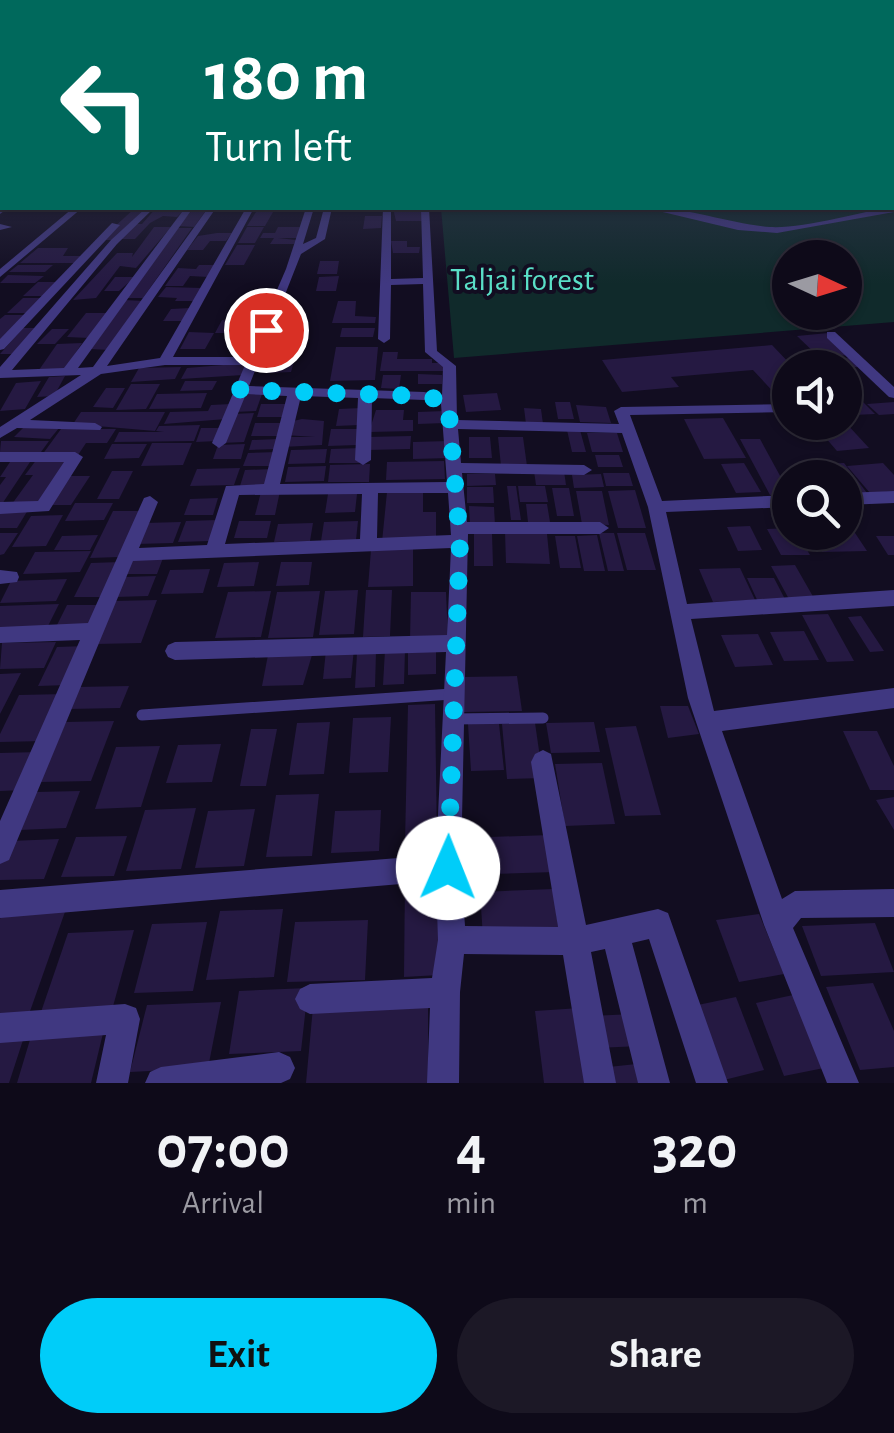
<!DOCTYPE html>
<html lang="en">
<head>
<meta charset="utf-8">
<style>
	body { margin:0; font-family:"Alegreya Sans",sans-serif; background:#1c1826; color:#f1f3f6; height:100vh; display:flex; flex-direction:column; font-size:38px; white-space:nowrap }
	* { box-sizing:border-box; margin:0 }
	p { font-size:32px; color:#9b9aa2 }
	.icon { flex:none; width:55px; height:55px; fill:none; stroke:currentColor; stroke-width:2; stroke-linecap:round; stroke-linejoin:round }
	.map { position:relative; height:1083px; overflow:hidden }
	.panel { display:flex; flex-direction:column; background:#0e0a19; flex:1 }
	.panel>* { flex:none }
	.hud { position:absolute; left:0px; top:0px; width:895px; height:210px; box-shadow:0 2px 8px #0004,0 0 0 2px #2e2b38; background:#00695c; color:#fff; overflow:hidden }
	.needle { width:65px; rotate:94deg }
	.controls { position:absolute; left:772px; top:240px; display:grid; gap:20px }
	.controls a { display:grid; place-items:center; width:90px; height:90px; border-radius:50%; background:#0e0a19; box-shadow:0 2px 8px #0004,0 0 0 2px #2e2b38; font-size:50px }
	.pin { position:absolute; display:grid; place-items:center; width:85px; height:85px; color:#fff; margin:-42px; border:5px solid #fff; border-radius:50%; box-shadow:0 2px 10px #0007 }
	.me { position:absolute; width:110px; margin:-55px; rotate:1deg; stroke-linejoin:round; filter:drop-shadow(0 0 8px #0008) }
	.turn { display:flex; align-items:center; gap:35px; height:210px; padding:0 40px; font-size:45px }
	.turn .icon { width:130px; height:130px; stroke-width:2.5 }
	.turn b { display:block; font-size:70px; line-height:85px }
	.eta { display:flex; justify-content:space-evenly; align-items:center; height:170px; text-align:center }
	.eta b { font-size:60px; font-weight:700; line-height:70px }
	.cta { display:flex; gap:20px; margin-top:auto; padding:20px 40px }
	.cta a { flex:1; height:115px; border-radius:60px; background:#00cdf9; color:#111; font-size:40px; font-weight:700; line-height:115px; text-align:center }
	.cta a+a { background:#1c1826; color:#f1f3f6 }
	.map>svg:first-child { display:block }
</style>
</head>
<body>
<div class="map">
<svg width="894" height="1083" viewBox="0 0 894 1083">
	<rect width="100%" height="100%" fill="#120d21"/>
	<path fill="#102a2b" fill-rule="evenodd" d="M894,132V322L454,358L441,208H892ZM790,258H845V312H790Z"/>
	<g fill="#251942">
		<polygon points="135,208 148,208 114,240 100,240"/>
		<polygon points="156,208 186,208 177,217 163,216 150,223 135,239 118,239 135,224 142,224"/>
		<polygon points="194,208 207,209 194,227 178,226"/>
		<polygon points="393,208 423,208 424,221 396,221"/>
		<polygon points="256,212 273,212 265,226 247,226"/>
		<polygon points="365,216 382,216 381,228 363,229"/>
		<polygon points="154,227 171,227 136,268 120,266 96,298 73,300 117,253 133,253 132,257"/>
		<polygon points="247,227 264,227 255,243 238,243"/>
		<polygon points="278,227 300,227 297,238 278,238 296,240 294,244 270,244 274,238 260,238 263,233 275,233"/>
		<polygon points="178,228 192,228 143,298 125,298"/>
		<polygon points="217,233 232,233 226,241 210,241 203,250 187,250 198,236"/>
		<polygon points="391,241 407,241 407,247 420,247 419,253 393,253"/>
		<polygon points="237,245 255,245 244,265 225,265"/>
		<polygon points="38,248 68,248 63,256 83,256 76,263 20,263"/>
		<polygon points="320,261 339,261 337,274 317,274"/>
		<polygon points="18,265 53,265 45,272 9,272"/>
		<polygon points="199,265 216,265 208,277 190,276 183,286 165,286 178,268 196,269"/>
		<polygon points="8,275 44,276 35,283 0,283"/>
		<polygon points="339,276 336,291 316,291 319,277"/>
		<polygon points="115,277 135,277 119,291 104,291"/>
		<polygon points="38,282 58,282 44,296 23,296"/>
		<polygon points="166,287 202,288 194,301 175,301 177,298 158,297"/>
		<polygon points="23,298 42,298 26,313 7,313"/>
		<polygon points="124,300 144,301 110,350 90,349"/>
		<polygon points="338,301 356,301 355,316 376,317 375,323 332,323"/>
		<polygon points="190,308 183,321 163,321 171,309"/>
		<polygon points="86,313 108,313 89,338 67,337"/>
		<polygon points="5,315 27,315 0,340 0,319"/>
		<polygon points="222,320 240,321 234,333 215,333"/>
		<polygon points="23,328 38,328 12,354 0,354"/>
		<polygon points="342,328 375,328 373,337 340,337"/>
		<polygon points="52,329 69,329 55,344 37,344"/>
		<polygon points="189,332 214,333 205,349 180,349"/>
		<polygon points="828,333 852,355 819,357 797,336"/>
		<polygon points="82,343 65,369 39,370 57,344"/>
		<polygon points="772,345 794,368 790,368 790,397 779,398 753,370 671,377 679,387 622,392 602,360"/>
		<polygon points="336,347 378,347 375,380 330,381"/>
		<polygon points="383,352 398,352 397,359 432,359 432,363 446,363 446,371 380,371"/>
		<polygon points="295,358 291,372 269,373 273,359"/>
		<polygon points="850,358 861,367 819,368 811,360"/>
		<polygon points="223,365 247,365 243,375 181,379 187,368"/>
		<polygon points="181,367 175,379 131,382 139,368"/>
		<polygon points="418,374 442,375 442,384 418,384"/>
		<polygon points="383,375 401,375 399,389 381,388"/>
		<polygon points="65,376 54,396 37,397 49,377"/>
		<polygon points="41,381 25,409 0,411 16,383"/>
		<polygon points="185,381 217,381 212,390 180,391"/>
		<polygon points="131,384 160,384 146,409 116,410"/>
		<polygon points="106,388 125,388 113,408 93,407"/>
		<polygon points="207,393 201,408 149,409 157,394"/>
		<polygon points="497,393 501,410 466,412 463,395"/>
		<polygon points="240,394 262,394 256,411 234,412"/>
		<polygon points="859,398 875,414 854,415 845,406 845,399"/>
		<polygon points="555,402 570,402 574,419 558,419"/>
		<polygon points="894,402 894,414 879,415 867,404"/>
		<polygon points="231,404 226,419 164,424 170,412 208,411 211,405"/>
		<polygon points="261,404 286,404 282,417 257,417"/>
		<polygon points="576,405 606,407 611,423 580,422"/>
		<polygon points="361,408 359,425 336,426 339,409"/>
		<polygon points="524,408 541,409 543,424 526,424"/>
		<polygon points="376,410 404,410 403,420 413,420 413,431 369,432"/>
		<polygon points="445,411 445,423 418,424 418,412"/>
		<polygon points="81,412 165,412 155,431 73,424"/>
		<polygon points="254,413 244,442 221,443 232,414"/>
		<polygon points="723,418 734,437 746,458 704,459 684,419"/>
		<polygon points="302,419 324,421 322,445 282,447 285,437 315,437 284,435 289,422"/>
		<polygon points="812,422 845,422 869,448 837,451"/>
		<polygon points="255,423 281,423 278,436 251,436"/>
		<polygon points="200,425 194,441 114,442 119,432 164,432 156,431 159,426"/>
		<polygon points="24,427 59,428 50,439 14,437"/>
		<polygon points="201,428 223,428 218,441 196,442"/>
		<polygon points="61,429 116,429 107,443 86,443 78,455 42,455"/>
		<polygon points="331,429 359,429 357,445 328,446"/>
		<polygon points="567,430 580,430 586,452 572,452"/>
		<polygon points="587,433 617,433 623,452 592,452"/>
		<polygon points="411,436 410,449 367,450 368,437"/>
		<polygon points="469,437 490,437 492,458 469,458"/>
		<polygon points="498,437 523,437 527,466 501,466"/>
		<polygon points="279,439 277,449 249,450 252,440"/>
		<polygon points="740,439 760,439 790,494 770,495"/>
		<polygon points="1,441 49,441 41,452 0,452"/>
		<polygon points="449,441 450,458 413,459 413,442"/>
		<polygon points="152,443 192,443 183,465 141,466"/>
		<polygon points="112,444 147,444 139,458 104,459"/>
		<polygon points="245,444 241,459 213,459 218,445"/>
		<polygon points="361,448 359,463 329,463 331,449"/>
		<polygon points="327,449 325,463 288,464 291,450"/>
		<polygon points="277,452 274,466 243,466 248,453"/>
		<polygon points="595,455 619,455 623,467 598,467"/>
		<polygon points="69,458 36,505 12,504 33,475 25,475 37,459"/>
		<polygon points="444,461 445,479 386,480 387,462"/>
		<polygon points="10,462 30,462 0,507 0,485 6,477 0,477"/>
		<polygon points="744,463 761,492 736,493 721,464"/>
		<polygon points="844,463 867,493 845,494 845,478 831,478 822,464"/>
		<polygon points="883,463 894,475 894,491 870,493 847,466"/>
		<polygon points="370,464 369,482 328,482 330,465"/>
		<polygon points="326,466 324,481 285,482 288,467"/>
		<polygon points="240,468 234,485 190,486 197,469"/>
		<polygon points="274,469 270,486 240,486 245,470"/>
		<polygon points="112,471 133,471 119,499 97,499"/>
		<polygon points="534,471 564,471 566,485 536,485"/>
		<polygon points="603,473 629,473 633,486 606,486"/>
		<polygon points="467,474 495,474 496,485 467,486"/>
		<polygon points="601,474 604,487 574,488 572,475"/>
		<polygon points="69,476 90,476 71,505 50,505"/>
		<polygon points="507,486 516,486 521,520 511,520"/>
		<polygon points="518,486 545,486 548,502 520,502"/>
		<polygon points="467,487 493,487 494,503 467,503"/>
		<polygon points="552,488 569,488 574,516 557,516"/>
		<polygon points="635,490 646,528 618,528 608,491"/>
		<polygon points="280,491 275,515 255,515 261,492"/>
		<polygon points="423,491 423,512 436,512 436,541 382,542 387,492"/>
		<polygon points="576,491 602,491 609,525 582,524"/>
		<polygon points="328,494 357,494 355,512 325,513"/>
		<polygon points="218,498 213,515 184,515 190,499"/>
		<polygon points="75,503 113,503 104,520 65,521"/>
		<polygon points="526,504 547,504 550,522 528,522"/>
		<polygon points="469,506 494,507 495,525 470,525"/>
		<polygon points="0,510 28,510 17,528 0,528"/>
		<polygon points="113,511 140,511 119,557 90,558"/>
		<polygon points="63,515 46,546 12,547 31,516"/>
		<polygon points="845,518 867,551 822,552 811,532 845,532"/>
		<polygon points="217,520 210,541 178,542 186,521"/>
		<polygon points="239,521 271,521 267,538 234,538"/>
		<polygon points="358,521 356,540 321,541 324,522"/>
		<polygon points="181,522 173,543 136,544 145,523"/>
		<polygon points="313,523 310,541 274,542 278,524"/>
		<polygon points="750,526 762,550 738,551 727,527"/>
		<polygon points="790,528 790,532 796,532 810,555 781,555 767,529"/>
		<polygon points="505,532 547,534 550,564 506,563"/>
		<polygon points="0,533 18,533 4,554 0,555"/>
		<polygon points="474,533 492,533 493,566 474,566"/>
		<polygon points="599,533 614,533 624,571 608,571"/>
		<polygon points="617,533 645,533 656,570 627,570"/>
		<polygon points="98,535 90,550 54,550 62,536"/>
		<polygon points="597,535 605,571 584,571 577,536"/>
		<polygon points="555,536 575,536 581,568 560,568"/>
		<polygon points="876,536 894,536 894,555 888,555"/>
		<polygon points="413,549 413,586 368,587 371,550"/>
		<polygon points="91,551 80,572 23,574 35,552"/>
		<polygon points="131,558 163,558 157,574 124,574"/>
		<polygon points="120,562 105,597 74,597 91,563"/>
		<polygon points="259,562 254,586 217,587 224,563"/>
		<polygon points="281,562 312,562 309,585 276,586"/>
		<polygon points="795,565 815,600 790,601 771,566"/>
		<polygon points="740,568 755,600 713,602 699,569"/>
		<polygon points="210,569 203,593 161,594 170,570"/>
		<polygon points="156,576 148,596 116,597 125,577"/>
		<polygon points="747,578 774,578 787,603 759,604"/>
		<polygon points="67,579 56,601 0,603 11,581"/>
		<polygon points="358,590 354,634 319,635 325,591"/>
		<polygon points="366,590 392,590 390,636 363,637"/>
		<polygon points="271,591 261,637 215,638 228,592"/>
		<polygon points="320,591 313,637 268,638 277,592"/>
		<polygon points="411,592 446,592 448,639 410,640"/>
		<polygon points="157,600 141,643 96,644 114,601"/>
		<polygon points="59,604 47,628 0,629 0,606"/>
		<polygon points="67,605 100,605 90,626 56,627"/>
		<polygon points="828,614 854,661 827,662 802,615"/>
		<polygon points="861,616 884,651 870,652 848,617"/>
		<polygon points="804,631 819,660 784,661 770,632"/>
		<polygon points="758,634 773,665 735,667 721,635"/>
		<polygon points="56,642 44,668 0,669 2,643"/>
		<polygon points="86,646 68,685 38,686 57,647"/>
		<polygon points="408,647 436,647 436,674 408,675"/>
		<polygon points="354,649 351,678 323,679 326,650"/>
		<polygon points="385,650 405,650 404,684 383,685"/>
		<polygon points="376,652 375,687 355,688 357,653"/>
		<polygon points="268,655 312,655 303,685 262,686"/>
		<polygon points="21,673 0,714 0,674"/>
		<polygon points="517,676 522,711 464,712 462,677"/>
		<polygon points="129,686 120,708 68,709 77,687"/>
		<polygon points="65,694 44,741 0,742 0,734 19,695"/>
		<polygon points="435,704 437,841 405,843 408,705"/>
		<polygon points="660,706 688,706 699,734 668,738"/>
		<polygon points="391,717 388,772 349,773 353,718"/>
		<polygon points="114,721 91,781 40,782 66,722"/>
		<polygon points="330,722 324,774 289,775 297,723"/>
		<polygon points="594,722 600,752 551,753 546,723"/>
		<polygon points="535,723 543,778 507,779 502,724"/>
		<polygon points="468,724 499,724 504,770 471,771"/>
		<polygon points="636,726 661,815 625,816 605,728"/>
		<polygon points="251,729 277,729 266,786 240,786"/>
		<polygon points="843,731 877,731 894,766 894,790 870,790"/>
		<polygon points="221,744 212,782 166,783 178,745"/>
		<polygon points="160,746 141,807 95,809 116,747"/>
		<polygon points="39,752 23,790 0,791 0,753"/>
		<polygon points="602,763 615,824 565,826 555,764"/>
		<polygon points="80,791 66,828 19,830 36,792"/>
		<polygon points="319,794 312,856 266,857 276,795"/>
		<polygon points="894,797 894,830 876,800"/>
		<polygon points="196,808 181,869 126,871 145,810"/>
		<polygon points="255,809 244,866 195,868 208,811"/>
		<polygon points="381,810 379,851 331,853 335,811"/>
		<polygon points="550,835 555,872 493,874 490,837"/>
		<polygon points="127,836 114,876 61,877 76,837"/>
		<polygon points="59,839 44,879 0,880 0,863 10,841"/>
		<polygon points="437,877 439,975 404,977 405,878"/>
		<polygon points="553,889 559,934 483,937 480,892"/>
		<polygon points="66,909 28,1017 0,1018 0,919 4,910"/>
		<polygon points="283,909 274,977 206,980 220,911"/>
		<polygon points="759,914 784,974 739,982 716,920"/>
		<polygon points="368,920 365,980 287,982 295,922"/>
		<polygon points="207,922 193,991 134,993 152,924"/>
		<polygon points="875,923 894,972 821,976 802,926"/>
		<polygon points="134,930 112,1010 41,1012 68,933"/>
		<polygon points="873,983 894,1031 894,1067 860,1070 826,987"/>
		<polygon points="308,988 301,1051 229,1054 239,991"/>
		<polygon points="793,995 824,1068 784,1076 756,1003"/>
		<polygon points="736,997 764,1070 720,1081 693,1006"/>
		<polygon points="221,1002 208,1068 130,1072 147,1005"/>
		<polygon points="428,1003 428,1083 306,1083 313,1007"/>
		<polygon points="580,1008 592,1083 544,1083 535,1011"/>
		<polygon points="633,1014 641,1046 596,1048 591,1016"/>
		<polygon points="105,1025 91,1083 17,1083 32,1033"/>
		<polygon points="24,1037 9,1083 0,1083 0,1039"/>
		<polygon points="646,1063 651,1083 602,1083 599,1068"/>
	</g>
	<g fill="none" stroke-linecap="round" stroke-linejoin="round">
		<g stroke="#403881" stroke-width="11">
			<polyline points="142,715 452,694"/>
			<polyline points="454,719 543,718"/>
		</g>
		<g fill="#403881" fill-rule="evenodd">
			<rect x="0" y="153" width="2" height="5"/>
			<polygon points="2,206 8,208 0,214 0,207"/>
			<path d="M894,206V212L777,233L738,230L646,208C683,206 730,224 770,227C801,229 862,212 894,206Z"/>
			<polygon points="73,208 82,208 0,277 0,269"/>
			<path d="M146,208H154L117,244L12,370L64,368L185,208H193L78,368L93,367L208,208H216L107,366L160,358L246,208H254L173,357H248L286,269L306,208H314L303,244L316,238L324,208H332L325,239L301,254L249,386L424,392L442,396L443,367L425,352L423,284L391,285L390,339L384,343L378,339L383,208H391V279L423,278L421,208H429L437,351L456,366L457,420L619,424L614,411L621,407L790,404V412L630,415L662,501L790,495V507L666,512L687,604L894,590V606L691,619L714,711L894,688V708L722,731L782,899L795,891L894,889V917L801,918L793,928L859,1083H827L764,925L688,698L648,507L622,433L458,429L461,463L584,465L592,470L584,475L462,473L467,522H600L609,528L600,534H468L461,867L465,926L558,927L531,762L535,754L543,750L551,754L586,925L658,909L668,913L728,1083H696L649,939L632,943L670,1083H638L605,949L591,952L616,1083H584L563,955L464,954L460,992L459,1083H427L430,1008L310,1014L300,1009L295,999L300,989L310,984L432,978L438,940L436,881L0,918V890L436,855L446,652L175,660L168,657L165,651L168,645L175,642L447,635L451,548L133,561L9,860L0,864V821L80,640L0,643V627L88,623L144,498L150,496L158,502L139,548L207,545L226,486L264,484L287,396L246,394L226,443L219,448L212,443L245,365H165L101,374L30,420L95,423L102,427L100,430L17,428L0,438V427L81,375L0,378V367L111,240ZM301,396L358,398L355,460L363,465L371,460L372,398L424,400L441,404L447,482L280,484ZM378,493H448L451,535L377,538ZM362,494L360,539L225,544L239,495Z"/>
			<polygon points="112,223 120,225 4,349 0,350 0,339"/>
			<polygon points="0,224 12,227 0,230"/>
			<polygon points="827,332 835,332 894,387 894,398 889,397 827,338"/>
			<polygon points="0,452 75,452 83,457 49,511 0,514 0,502 38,501 64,462 0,462"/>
			<polygon points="894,491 894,503 845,505 845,493"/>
			<polygon points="0,570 17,572 19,577 17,582 0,584"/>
			<polygon points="125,1004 136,1008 140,1019 128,1083 96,1083 106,1035 0,1043 0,1013"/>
			<polygon points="279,1052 290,1057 295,1068 290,1079 281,1083 145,1083 150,1072 161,1067"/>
		</g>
	</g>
	<linearGradient id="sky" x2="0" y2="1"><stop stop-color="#0a0712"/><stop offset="0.46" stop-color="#33354e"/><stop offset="1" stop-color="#33354e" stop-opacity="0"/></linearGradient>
	<rect width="894" height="284" fill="url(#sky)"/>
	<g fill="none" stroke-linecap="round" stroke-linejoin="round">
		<polyline stroke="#00cdf9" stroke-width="18" stroke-dasharray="0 32.4" points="266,330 240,390 424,396 448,402 460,541 448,868"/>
	</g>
	<g text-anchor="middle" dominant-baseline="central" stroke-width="8" stroke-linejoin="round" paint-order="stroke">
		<g font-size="32" fill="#5adfc7" stroke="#120d21">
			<text x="522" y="280">Taljai forest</text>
		</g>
	</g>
</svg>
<div class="controls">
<a><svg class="needle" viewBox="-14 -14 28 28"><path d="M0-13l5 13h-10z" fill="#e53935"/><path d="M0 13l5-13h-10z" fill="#9b9aa2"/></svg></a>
<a><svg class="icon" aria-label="sound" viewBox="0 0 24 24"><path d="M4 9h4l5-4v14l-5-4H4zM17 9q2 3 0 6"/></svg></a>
<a><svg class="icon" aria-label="search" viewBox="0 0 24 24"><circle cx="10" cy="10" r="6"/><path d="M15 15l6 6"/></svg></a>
</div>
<div class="pin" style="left:266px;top:330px;background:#d93025"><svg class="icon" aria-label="arrive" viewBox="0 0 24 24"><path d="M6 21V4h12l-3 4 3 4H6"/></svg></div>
<svg class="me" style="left:448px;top:868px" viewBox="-20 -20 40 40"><circle r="19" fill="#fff"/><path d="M0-13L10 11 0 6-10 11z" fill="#00cdf9"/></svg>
<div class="hud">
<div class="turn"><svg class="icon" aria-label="left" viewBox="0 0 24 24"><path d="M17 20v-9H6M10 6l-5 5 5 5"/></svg><div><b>180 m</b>Turn left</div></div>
</div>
</div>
<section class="panel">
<div class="eta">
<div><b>07:00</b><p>Arrival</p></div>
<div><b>4</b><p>min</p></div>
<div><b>320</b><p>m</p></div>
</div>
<div class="cta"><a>Exit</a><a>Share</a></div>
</section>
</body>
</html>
